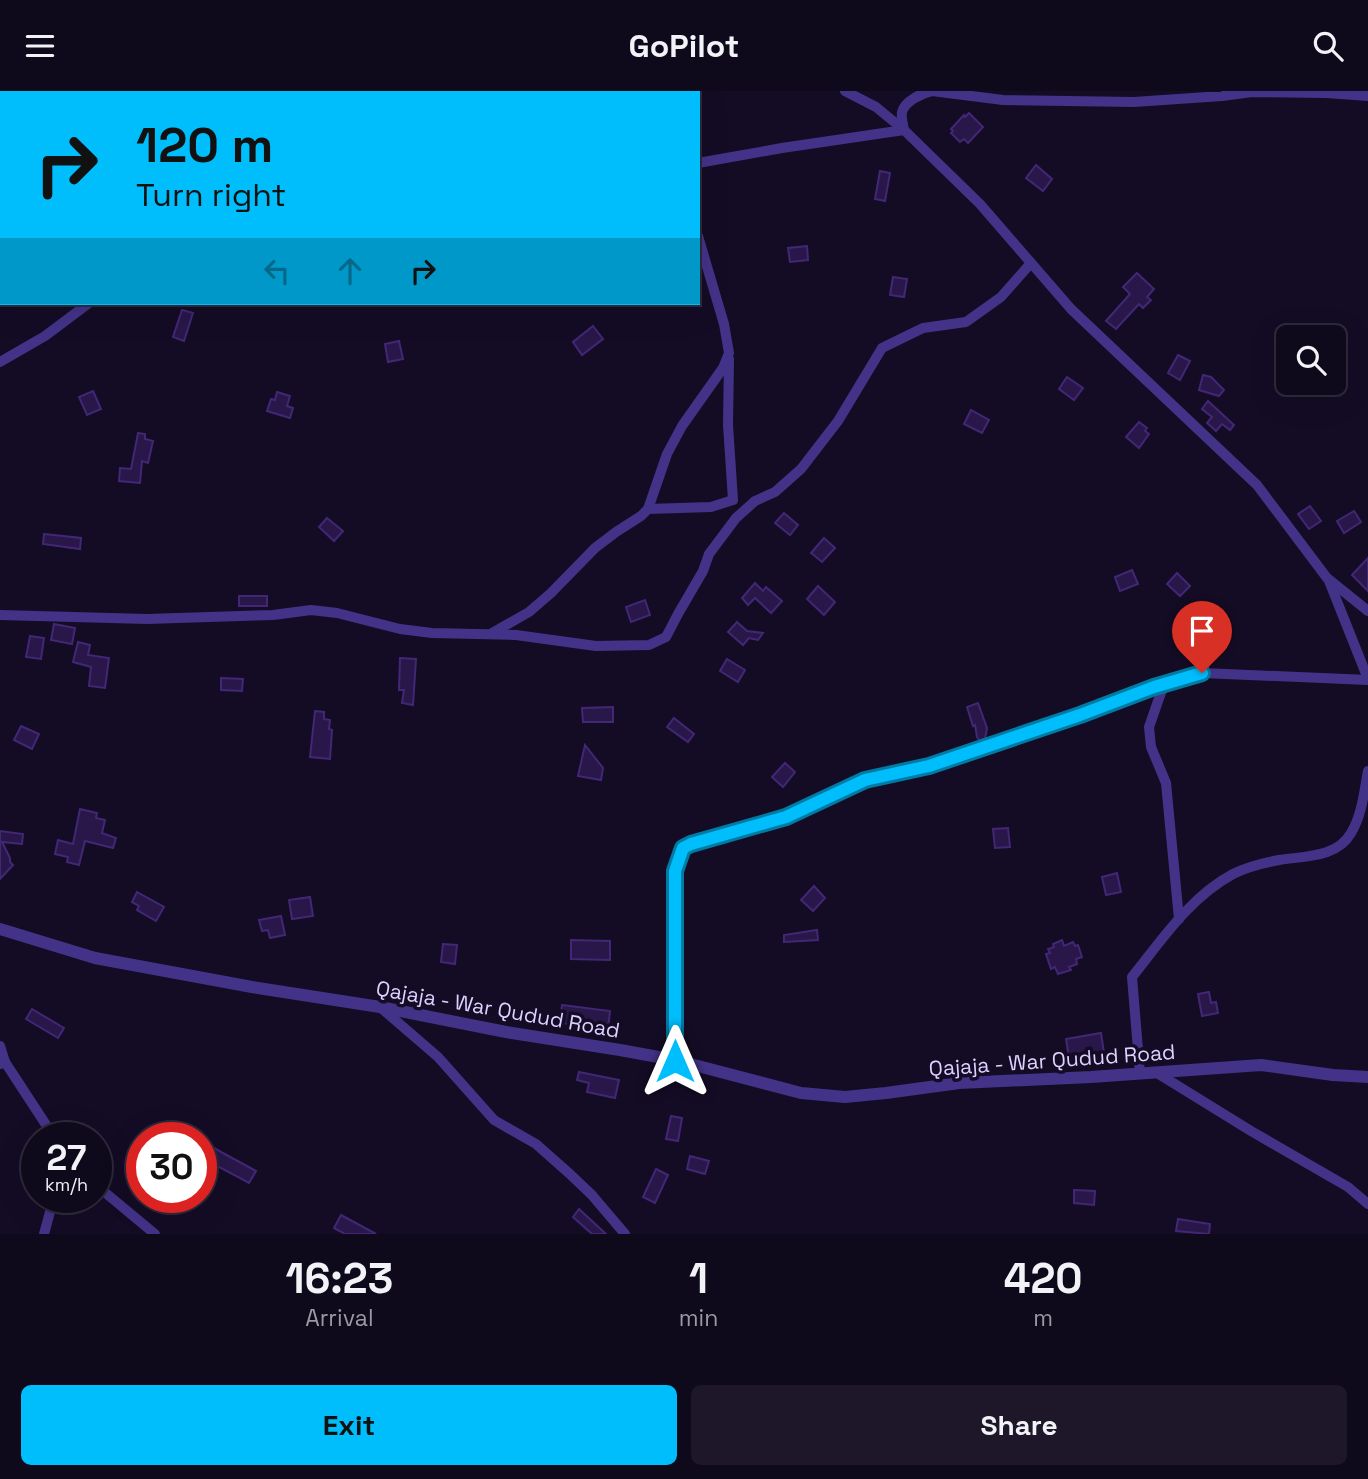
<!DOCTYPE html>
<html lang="en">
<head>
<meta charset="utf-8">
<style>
	body { margin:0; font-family:"Space Grotesk",sans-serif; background:#1d1729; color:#f1f3f6; height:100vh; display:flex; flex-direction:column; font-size:26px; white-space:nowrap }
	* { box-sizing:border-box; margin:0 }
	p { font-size:23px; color:#9b9aa3 }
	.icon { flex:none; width:38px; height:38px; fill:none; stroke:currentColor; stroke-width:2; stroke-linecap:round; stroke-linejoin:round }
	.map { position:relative; height:1143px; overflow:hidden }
	.details { display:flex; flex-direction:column; background:#0f091c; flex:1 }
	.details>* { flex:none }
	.banner { position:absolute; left:0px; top:0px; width:700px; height:214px; box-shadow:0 7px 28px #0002,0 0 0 2px #2f2a3b; background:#00befc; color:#111; overflow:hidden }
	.fabs { position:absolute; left:1276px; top:234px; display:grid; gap:14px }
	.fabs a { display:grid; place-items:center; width:70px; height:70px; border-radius:10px; background:#0f091c; box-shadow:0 7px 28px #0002,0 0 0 2px #2f2a3b; font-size:35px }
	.speed { position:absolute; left:21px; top:1031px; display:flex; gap:14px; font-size:35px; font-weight:700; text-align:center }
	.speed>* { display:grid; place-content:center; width:91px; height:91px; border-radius:50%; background:#0f091c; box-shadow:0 7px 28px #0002,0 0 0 2px #2f2a3b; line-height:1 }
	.speed small { font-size:18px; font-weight:400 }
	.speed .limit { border:10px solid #d22; background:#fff; color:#111 }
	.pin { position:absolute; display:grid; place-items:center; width:60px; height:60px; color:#fff; margin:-72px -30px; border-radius:50% 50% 50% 0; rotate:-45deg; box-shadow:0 0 7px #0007 }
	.pin .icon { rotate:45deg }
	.me { position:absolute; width:77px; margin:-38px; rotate:0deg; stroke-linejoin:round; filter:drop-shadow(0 0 5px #0008) }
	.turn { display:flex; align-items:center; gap:24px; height:147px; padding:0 21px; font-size:32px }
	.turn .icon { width:91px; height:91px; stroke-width:2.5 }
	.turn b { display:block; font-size:49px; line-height:60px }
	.lanes { display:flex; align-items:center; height:66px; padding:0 21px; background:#0003; justify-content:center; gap:35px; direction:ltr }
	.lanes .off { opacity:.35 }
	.eta { display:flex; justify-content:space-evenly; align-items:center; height:119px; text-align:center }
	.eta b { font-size:42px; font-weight:600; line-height:49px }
	.cta { display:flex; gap:14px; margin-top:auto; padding:14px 21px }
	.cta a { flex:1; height:80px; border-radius:10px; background:#00befc; color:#111; font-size:28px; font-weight:600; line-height:80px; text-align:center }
	.cta a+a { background:#1d1729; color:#f1f3f6 }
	header { display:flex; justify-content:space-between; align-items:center; height:91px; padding:0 21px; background:#0f091c; font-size:32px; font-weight:600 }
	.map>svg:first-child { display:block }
</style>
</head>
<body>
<header><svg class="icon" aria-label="menu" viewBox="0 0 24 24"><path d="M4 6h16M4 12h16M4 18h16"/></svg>GoPilot<svg class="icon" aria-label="search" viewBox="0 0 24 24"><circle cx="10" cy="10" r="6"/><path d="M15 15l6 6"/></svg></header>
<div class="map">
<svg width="1368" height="1143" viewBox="0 0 1368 1143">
	<rect width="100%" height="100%" fill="#140c25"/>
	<g fill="#281748" stroke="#422776" stroke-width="2">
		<polygon points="969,22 983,36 968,52 964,48 960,51 951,42 953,40 951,38 964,24 965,26"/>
		<polygon points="1036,74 1052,88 1043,100 1026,87"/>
		<polygon points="880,80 890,82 885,110 875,108"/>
		<polygon points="807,155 808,169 790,171 788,157"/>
		<polygon points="1137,182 1154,198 1147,206 1151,209 1143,217 1139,213 1116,238 1106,230 1130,203 1123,196"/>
		<polygon points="893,186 907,188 904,206 890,204"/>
		<polygon points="182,219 193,222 184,250 173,246"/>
		<polygon points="593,235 603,248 582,264 573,251"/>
		<polygon points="399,250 403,268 388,271 385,253"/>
		<polygon points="1178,264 1190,270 1180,289 1168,282"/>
		<polygon points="1203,284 1211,286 1224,299 1219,305 1199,299"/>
		<polygon points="1067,286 1083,297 1074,309 1059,298"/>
		<polygon points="93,300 101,318 87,324 79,306"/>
		<polygon points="277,301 290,305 287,315 293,317 290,327 267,320 271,308 275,309"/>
		<polygon points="1208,310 1234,334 1230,339 1222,333 1216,340 1207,332 1212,326 1202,318"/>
		<polygon points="971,319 989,329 982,342 964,333"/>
		<polygon points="1139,331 1147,337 1145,340 1149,343 1139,357 1126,346"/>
		<polygon points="138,342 145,343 145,348 153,350 148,372 142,370 140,392 119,390 120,377 131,378"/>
		<polygon points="1310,415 1321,430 1309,438 1298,423"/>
		<polygon points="1354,420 1361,431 1344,442 1337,430"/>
		<polygon points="784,422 798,434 790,444 775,432"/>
		<polygon points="327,427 343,440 334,450 319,436"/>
		<polygon points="44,443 81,447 80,458 43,453"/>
		<polygon points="824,447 835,457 822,471 811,462"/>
		<polygon points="1368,467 1368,500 1352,484"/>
		<polygon points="1132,479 1138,493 1120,500 1115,486"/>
		<polygon points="1177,482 1190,495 1180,505 1167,493"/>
		<polygon points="755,492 763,500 766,496 782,510 771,522 755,507 748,514 742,507"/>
		<polygon points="818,495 835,511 824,524 807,508"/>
		<rect x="239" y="505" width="28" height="10"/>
		<polygon points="645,509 650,524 631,531 626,516"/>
		<polygon points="737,531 747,540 763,542 758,549 749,547 743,554 728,541"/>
		<polygon points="54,533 75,537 72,553 51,549"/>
		<polygon points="30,545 44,547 41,568 26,566"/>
		<polygon points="78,551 90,554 88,564 109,567 105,597 89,595 91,576 73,571"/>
		<polygon points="400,567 416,568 413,614 402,612 404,599 399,599"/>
		<polygon points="727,568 745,579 738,591 720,580"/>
		<polygon points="221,587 243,588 242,600 221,599"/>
		<polygon points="978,612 987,637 985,648 980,650 977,646 975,634 973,635 967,616"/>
		<polygon points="613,616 613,631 583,631 582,617"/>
		<polygon points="315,620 324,621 324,628 330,629 329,638 332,639 330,668 310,666"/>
		<polygon points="674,627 694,643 688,651 667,636"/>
		<polygon points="21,635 39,643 32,658 14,649"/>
		<polygon points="585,654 603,677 601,689 578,685"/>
		<polygon points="785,672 795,681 783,696 772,686"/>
		<polygon points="80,718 97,722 96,727 105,729 102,742 116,747 113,757 85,750 79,774 67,771 68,766 55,763 58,749 73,753"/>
		<polygon points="1008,737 1010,756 995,757 993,738"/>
		<polygon points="0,740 23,743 22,753 2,751 10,767 10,771 13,774 0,788"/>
		<polygon points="1117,782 1121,801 1106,804 1102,786"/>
		<polygon points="814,795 825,807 813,820 801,809"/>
		<polygon points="137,801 164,816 156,830 137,819 139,815 132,811"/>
		<polygon points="310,806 313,825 292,828 289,809"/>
		<polygon points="281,825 285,844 270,847 268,839 262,840 259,829"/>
		<polygon points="817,839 818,849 784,851 784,844"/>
		<polygon points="571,849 610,850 610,869 571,868"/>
		<polygon points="1062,849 1064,855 1073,851 1075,855 1078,854 1082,866 1076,868 1077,873 1069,876 1071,879 1058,883 1055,876 1051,878 1046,863 1050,862 1048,858 1054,856 1053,853"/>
		<polygon points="443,853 457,854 455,873 441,871"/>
		<polygon points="1209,901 1211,912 1216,911 1218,922 1202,925 1198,903"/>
		<polygon points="562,914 610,920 608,938 560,932"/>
		<polygon points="32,918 64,937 58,947 26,928"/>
		<polygon points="1101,942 1104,962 1069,967 1066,948"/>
		<polygon points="579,981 619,989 615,1007 587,1001 589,992 577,989"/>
		<polygon points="671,1025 682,1027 678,1050 666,1048"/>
		<polygon points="212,1056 256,1080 249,1092 206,1069"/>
		<polygon points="690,1065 709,1070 705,1083 687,1078"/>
		<polygon points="656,1078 668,1084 655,1112 643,1106"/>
		<polygon points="1074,1099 1095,1100 1094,1114 1074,1112"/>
		<polygon points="579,1118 606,1143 592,1143 573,1126"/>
		<polygon points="341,1124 376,1143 345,1143 334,1137"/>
		<polygon points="1178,1128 1210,1133 1209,1143 1176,1140"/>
	</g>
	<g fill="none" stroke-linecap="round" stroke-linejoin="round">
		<g stroke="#433388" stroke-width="10">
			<polyline points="845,0 876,16 904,39 980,113 1071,218 1257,394 1327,487 1368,520"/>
			<path d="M698,72L782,57L904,39C903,34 901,25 902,21C905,10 922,2 932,0L1003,9L1134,11L1222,5L1252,1L1327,2L1368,5"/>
			<polyline points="0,121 2,122"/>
			<polyline points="0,271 45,245 89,212"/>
			<polyline points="648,418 711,416 733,409 728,334 729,268"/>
			<polyline points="1329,490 1368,588"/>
			<polyline points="0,524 147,528 273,524 311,519 337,522 400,538 432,542 516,544 596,555 649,554 666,546 678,523 703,480 709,463 736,427 755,410 775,401 801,378 838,330 882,257 923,237 966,231 1001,206 1031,172"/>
			<polyline points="492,542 529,521 551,502 595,457 616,441 641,425 648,418 667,363 682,335 723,277 729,262 724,233 698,145"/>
			<polyline points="1164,593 1149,636 1151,656 1166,692 1179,828"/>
			<polyline points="380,916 438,966 494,1029 536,1053 571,1084 591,1103 625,1143"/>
			<polyline points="0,955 5,971"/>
			<path d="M675,969V780C678,768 680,759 691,753L786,726L865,689L929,675L1080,624L1154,596L1202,582L1368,589"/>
			<polyline points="0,973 5,971 54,1046"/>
			<polyline points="1157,982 1251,1040 1348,1096 1368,1113"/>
			<path d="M1140,983L1132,886C1161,850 1190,806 1233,783C1247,776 1263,772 1279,769C1304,765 1337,767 1351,742C1362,724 1364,701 1368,680"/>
			<polyline points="96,1094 155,1143"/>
			<polyline points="44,1143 54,1106"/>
		</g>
		<polyline stroke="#433388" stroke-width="12" points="0,838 95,867 252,896 380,916 506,941 620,959 675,969 801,1002 845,1006 886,1002 959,992 1091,986 1261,974 1333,984 1368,986"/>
	</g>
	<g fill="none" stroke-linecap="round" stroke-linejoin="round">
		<g stroke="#007ca4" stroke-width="18">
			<polyline id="route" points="675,970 675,780 683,757 691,753 786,726 865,689 929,675 1080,624 1154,596 1202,582"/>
		</g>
		<use href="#route" stroke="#00befc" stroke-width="12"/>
	</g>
	<g text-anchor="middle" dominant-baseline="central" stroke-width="7" stroke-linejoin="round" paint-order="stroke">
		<g font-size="21" fill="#ddd1ff" stroke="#140c25">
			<text transform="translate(498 918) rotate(10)">Qajaja - War Qudud Road</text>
			<text transform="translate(1052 969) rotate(-4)">Qajaja - War Qudud Road</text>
		</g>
	</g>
</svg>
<div class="fabs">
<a><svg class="icon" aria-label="search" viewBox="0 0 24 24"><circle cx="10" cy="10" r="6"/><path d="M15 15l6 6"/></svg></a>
</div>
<div class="speed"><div>27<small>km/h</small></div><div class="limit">30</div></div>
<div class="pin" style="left:1202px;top:582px;background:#d93025"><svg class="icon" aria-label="arrive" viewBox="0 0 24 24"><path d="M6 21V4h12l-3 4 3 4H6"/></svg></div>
<svg class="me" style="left:675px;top:970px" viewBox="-20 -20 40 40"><path d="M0-17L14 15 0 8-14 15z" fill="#00befc" stroke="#fff" stroke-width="4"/></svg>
<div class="banner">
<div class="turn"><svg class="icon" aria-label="right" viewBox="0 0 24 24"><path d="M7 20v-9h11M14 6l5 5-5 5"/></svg><div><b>120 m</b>Turn right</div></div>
<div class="lanes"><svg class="icon off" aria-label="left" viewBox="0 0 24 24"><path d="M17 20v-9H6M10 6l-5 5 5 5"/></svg><svg class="icon off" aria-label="ahead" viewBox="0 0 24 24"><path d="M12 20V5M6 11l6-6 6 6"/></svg><svg class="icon" aria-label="right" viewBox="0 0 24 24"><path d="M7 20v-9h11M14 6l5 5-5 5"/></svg></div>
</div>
</div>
<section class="details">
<div class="eta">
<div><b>16:23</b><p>Arrival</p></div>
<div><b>1</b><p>min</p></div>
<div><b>420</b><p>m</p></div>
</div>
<div class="cta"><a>Exit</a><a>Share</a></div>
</section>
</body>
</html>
